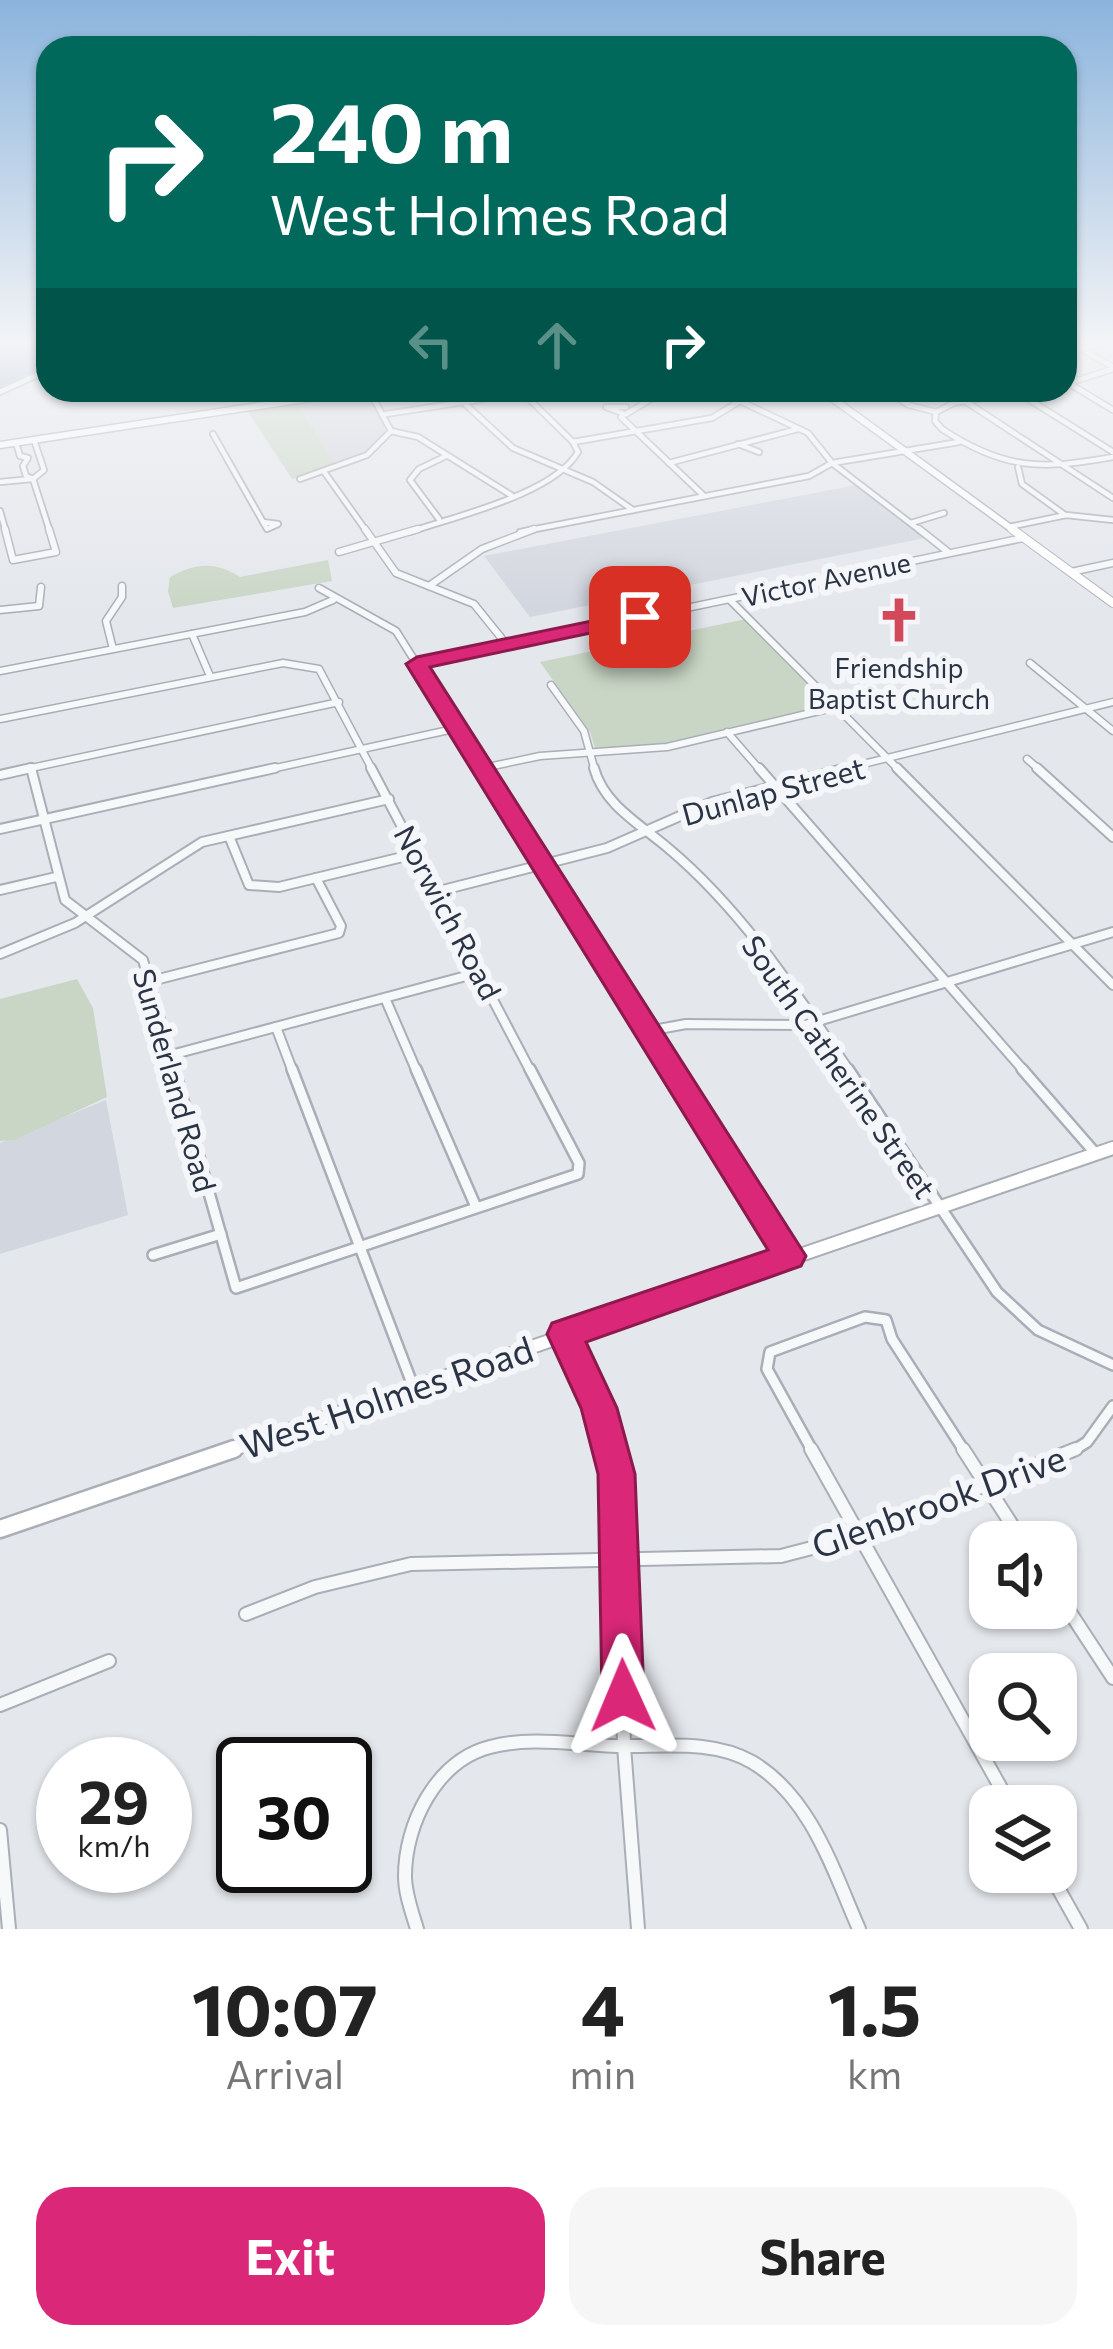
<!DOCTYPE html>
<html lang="en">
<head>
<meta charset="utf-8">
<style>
	body { margin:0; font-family:Commissioner,sans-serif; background:#f6f6f6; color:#222; height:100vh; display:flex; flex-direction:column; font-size:45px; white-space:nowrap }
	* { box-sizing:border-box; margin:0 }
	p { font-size:39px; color:#767676 }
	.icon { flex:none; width:66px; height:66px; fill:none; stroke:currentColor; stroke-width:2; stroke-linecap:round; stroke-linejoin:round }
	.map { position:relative; height:1929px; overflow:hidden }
	.sheet { display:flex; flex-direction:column; background:#fff; flex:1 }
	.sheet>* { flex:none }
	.top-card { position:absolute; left:36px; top:36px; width:1041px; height:366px; border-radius:36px; box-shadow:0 3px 9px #0004; background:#00695c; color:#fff; overflow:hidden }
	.controls { position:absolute; left:969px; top:1521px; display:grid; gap:24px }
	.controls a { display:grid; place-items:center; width:108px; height:108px; border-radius:24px; background:#fff; box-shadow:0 3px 9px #0004; font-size:60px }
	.speed { position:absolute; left:36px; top:1737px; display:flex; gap:24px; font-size:60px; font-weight:700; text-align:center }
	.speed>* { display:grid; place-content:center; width:156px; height:156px; border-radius:50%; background:#fff; box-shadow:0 3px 9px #0004; line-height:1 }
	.speed small { font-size:30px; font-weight:400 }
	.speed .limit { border:6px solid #111; border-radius:18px; background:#fff; color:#111 }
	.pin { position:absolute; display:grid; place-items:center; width:102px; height:102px; color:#fff; margin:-51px; border-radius:24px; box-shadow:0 6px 18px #0006 }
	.me { position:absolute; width:132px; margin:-66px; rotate:359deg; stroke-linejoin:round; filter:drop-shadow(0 0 9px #0008) }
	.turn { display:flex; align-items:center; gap:42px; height:252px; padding:0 36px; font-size:54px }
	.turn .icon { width:156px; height:156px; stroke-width:2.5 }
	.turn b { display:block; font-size:84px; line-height:102px }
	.lanes { display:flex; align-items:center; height:114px; padding:0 36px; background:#0003; justify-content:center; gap:60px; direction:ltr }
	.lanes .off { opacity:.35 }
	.eta { display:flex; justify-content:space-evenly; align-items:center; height:204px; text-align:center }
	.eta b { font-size:72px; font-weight:700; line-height:84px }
	.action { display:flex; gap:24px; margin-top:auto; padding:24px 36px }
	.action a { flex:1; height:138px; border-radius:36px; background:#db2777; color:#fff; font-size:48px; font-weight:700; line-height:138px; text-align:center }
	.action a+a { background:#f6f6f6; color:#222 }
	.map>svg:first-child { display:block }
</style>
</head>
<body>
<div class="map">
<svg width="1113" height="1929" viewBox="0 0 1113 1929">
	<rect width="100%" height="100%" fill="#e4e7ec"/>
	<g fill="#d2d6de">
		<polygon points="366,392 382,414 385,433 376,445 337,467 296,402"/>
		<polygon points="857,485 925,538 530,617 484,556"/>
		<polygon points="106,1100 128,1215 0,1254 0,1143"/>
	</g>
	<g fill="#c9d6c5">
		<polygon points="296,402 337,467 292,479 247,410"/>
		<path d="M328,560L332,581L173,608L168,591L170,577C195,563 215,561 240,577Z"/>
		<polygon points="746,619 829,705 656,745 595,748 590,732 540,662"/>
		<polygon points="77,979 93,1008 107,1097 14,1140 0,1141 0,999"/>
	</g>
	<polygon fill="#9fb4cc" points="0,341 48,341 48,365 0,388"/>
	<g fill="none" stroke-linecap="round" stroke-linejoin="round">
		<g stroke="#a9aeb7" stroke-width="8">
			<g id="street-far4">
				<polyline points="1068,341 1113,367"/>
				<polyline points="1065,352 1112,341"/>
				<polyline points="1065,381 1113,410"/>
				<polyline points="1069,383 1113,369"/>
				<polyline points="134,390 140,397 211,390"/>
				<polyline points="666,390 621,417 704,496"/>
				<polyline points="885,390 909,405 936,412"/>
				<polyline points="0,392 48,370"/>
				<polyline points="1017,392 1113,452"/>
				<polyline points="523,393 573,442"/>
				<polyline points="827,394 854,390"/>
				<polyline points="740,401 808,433 832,463 922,532"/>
				<polyline points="740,401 741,390"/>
				<polyline points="965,401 1113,498"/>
				<polyline points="463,402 513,448 593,482 633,510"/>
				<path d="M936,412L935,421L942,429C1004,470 1042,470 1113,457"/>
				<polyline points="936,412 954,403 1028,390"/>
				<polyline points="622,413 606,407 626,407"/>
				<polyline points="386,414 542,390"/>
				<polyline points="391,431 418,437 511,495"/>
				<polyline points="213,434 263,522"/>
				<polyline points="573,442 712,418 740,401"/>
				<polyline points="16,443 20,456 28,458 23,466 26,476 33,479 50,532"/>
				<polyline points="738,444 759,452"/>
				<polyline points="669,463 798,429"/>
				<polyline points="1018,467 1022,484 1065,515"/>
				<polyline points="325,473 367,532"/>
				<polyline points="33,479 44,470 34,440"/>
				<polyline points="300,479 367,455 391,431 369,390"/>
				<polyline points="0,482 32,479"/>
				<polyline points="0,511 6,532"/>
				<polyline points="439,519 410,480 419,469 446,456"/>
				<polygon points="263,522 278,524 267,529"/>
				<polyline points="911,523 944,513"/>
				<polyline points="1009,527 1066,515 1113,520"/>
				<path d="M410,532C456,516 554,494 578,452L573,442"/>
				<polyline points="520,532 809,476 832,463 959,442"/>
			</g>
		</g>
		<g stroke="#a9aeb7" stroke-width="9">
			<g id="street-far3">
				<polyline points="5,529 13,560 56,552 49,529"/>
				<polyline points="365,529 396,573 474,604 507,645"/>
				<polyline points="919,529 948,552"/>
				<polyline points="339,552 418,529"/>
				<polyline points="1071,572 1113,563"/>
				<polyline points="429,586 482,549 534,529"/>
				<polyline points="319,588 396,631 484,771"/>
				<polyline points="730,600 900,771"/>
				<polyline points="0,610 39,606 41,587"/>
				<polyline points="192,634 210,676"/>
				<polyline points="113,649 106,621 122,597 122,586"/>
				<polyline points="1030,663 1113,731"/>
				<polyline points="417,664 1023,538"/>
				<polyline points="0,671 305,612 333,600"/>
				<polyline points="551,685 584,731 595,771"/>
				<polyline points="0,719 283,663 319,669 373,771"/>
				<polyline points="727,732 761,771"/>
				<polyline points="1027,759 1041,771"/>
				<polyline points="483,768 540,756 667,747 836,707"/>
				<polyline points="17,771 339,702"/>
				<polyline points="262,771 458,728"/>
				<polyline points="835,771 1113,702"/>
			</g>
		</g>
		<g stroke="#a9aeb7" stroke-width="12">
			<g id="street-far2">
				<polyline points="31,768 65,900 143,960 175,1072"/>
				<polyline points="371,768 531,1072"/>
				<polyline points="483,768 674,1072"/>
				<path d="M594,768C604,805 640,824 668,848C741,909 797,994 850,1072"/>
				<polyline points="759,768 1025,1072"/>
				<polyline points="897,768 1113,985"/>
				<polyline points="1037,768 1113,837"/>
				<polyline points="0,775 31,768"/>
				<polyline points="0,829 275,768"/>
				<polyline points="229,836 249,885 279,887 419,853"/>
				<polyline points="0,890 56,877"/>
				<polyline points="439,891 607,848 712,802 847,768"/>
				<polyline points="0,954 75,923 202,842 389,799"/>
				<polyline points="151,981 339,933 341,926 316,878"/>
				<polyline points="385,998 417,1072"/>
				<polyline points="276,1027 293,1072"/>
				<polyline points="648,1031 686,1024 805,1025 1113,932"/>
				<polyline points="171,1055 481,972"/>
			</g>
		</g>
		<g stroke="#a9aeb7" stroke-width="14">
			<g id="street-far1">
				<polyline points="174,1069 236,1288 578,1174 579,1163 530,1069"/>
				<polyline points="292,1069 413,1386"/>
				<polyline points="416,1069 476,1207"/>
				<polyline points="672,1069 790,1256"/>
				<polyline points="848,1069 997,1292 1038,1330 1113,1365"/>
				<polyline points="1022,1069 1096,1154"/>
				<polyline points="153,1255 221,1234"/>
				<polyline points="565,1335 599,1408 611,1452"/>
				<polyline points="813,1452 767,1369 770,1352 865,1317 886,1320 892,1339 965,1452"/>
				<polyline points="1071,1452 1087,1442 1113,1406"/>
			</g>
		</g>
		<g stroke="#a9aeb7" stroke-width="16">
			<g id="street">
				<polyline points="610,1449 617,1474 624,1746 638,1929"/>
				<polyline points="811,1449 1011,1806"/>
				<polyline points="963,1449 1023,1542"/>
				<polyline points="1056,1591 1113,1678"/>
				<polyline points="246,1614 315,1587 411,1564 781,1556 858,1536 1076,1449"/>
				<polyline points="0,1705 109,1661"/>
				<polyline points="0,1830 9,1929"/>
				<polyline points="1049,1872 1081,1929"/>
				<path d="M417,1929C412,1912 405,1894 405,1876C405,1824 436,1761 490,1747C531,1736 576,1745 618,1746C662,1747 712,1739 752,1762C811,1797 833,1870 859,1929"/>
			</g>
		</g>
		<g stroke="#a9aeb7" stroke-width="9">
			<g id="secondary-far3">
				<polyline points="821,390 1016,532"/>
				<polyline points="0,445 364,390"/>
			</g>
		</g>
		<g stroke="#a9aeb7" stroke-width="10">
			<polyline id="secondary-far2" points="1012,529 1113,603"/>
		</g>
		<g stroke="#a9aeb7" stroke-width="16">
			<polyline id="secondary-far1" points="225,1452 1113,1148"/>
		</g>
		<g stroke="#a9aeb7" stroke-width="21">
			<polyline id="secondary" points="0,1529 234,1449"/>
		</g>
		<use href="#street-far4" stroke="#f7f8fa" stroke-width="4.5"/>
		<use href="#street-far3" stroke="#f7f8fa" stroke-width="6"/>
		<use href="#street-far2" stroke="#f7f8fa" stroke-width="8"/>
		<use href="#street-far1" stroke="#f7f8fa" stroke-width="9"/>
		<use href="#street" stroke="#f7f8fa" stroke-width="12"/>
		<use href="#secondary-far3" stroke="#fff" stroke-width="6"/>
		<use href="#secondary-far2" stroke="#fff" stroke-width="8"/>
		<use href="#secondary-far1" stroke="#fff" stroke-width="12"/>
		<use href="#secondary" stroke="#fff" stroke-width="16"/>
	</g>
	<linearGradient id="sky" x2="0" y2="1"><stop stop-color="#8bb4dd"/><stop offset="0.56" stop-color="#f3f4f6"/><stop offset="1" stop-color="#f3f4f6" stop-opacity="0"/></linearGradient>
	<rect width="1113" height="611" fill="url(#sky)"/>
	<polygon fill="#db2777" stroke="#8e194d" stroke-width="3" points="640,611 647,613 647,621 430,667 806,1256 801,1266 586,1342 617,1408 635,1474 644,1696 638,1711 623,1717 608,1711 602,1696 598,1474 581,1408 547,1334 552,1323 768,1250 406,664 417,657"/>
	<defs>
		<g id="church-bare" transform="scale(3.6)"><path d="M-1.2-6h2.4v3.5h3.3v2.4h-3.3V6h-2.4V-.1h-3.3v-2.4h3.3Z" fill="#d1495b" stroke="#f4f6f9" stroke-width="2.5" paint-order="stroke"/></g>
	</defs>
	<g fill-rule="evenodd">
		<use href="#church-bare" x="899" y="620"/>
	</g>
	<g text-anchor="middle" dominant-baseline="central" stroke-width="12" stroke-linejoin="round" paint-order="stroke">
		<g font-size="27" fill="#2b3445" stroke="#f4f6f9">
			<text transform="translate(826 579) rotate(-12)">Victor Avenue</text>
		</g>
		<g font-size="27" fill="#2b3445" stroke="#f4f6f9">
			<text x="899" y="667">Friendship<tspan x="899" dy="31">Baptist Church</tspan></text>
		</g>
		<g font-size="30" fill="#2b3445" stroke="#f4f6f9">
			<text transform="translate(773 790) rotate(-15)">Dunlap Street</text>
			<text transform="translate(449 912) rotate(62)">Norwich Road</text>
			<text transform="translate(840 1066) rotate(55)">South Catherine Street</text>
			<text transform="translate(176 1080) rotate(74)">Sunderland Road</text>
		</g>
		<g font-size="36" fill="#2b3445" stroke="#f4f6f9">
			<text transform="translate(386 1396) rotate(-19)">West Holmes Road</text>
			<text transform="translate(938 1500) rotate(-20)">Glenbrook Drive</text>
		</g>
	</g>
</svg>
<div class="controls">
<a><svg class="icon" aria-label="sound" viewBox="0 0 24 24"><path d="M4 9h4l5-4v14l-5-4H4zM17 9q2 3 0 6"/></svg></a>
<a><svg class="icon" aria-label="search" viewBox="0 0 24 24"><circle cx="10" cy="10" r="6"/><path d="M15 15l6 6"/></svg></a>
<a><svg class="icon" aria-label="layers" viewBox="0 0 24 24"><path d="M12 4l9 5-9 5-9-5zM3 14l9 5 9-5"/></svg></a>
</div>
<div class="speed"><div>29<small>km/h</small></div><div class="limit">30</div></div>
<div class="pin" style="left:640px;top:617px;background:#d93025"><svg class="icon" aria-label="arrive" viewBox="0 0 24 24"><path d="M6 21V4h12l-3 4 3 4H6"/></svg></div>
<svg class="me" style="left:623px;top:1696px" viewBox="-20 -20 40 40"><path d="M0-17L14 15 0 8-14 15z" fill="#db2777" stroke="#fff" stroke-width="4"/></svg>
<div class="top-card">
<div class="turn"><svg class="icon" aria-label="right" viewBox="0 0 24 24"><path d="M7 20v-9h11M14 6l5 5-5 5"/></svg><div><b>240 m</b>West Holmes Road</div></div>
<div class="lanes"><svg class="icon off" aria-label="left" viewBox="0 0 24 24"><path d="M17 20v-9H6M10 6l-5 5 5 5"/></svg><svg class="icon off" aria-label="ahead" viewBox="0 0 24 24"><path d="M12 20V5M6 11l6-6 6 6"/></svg><svg class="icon" aria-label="right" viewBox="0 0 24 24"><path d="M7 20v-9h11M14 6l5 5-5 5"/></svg></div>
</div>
</div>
<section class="sheet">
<div class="eta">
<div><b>10:07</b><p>Arrival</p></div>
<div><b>4</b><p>min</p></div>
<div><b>1.5</b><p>km</p></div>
</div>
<div class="action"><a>Exit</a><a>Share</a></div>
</section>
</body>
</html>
